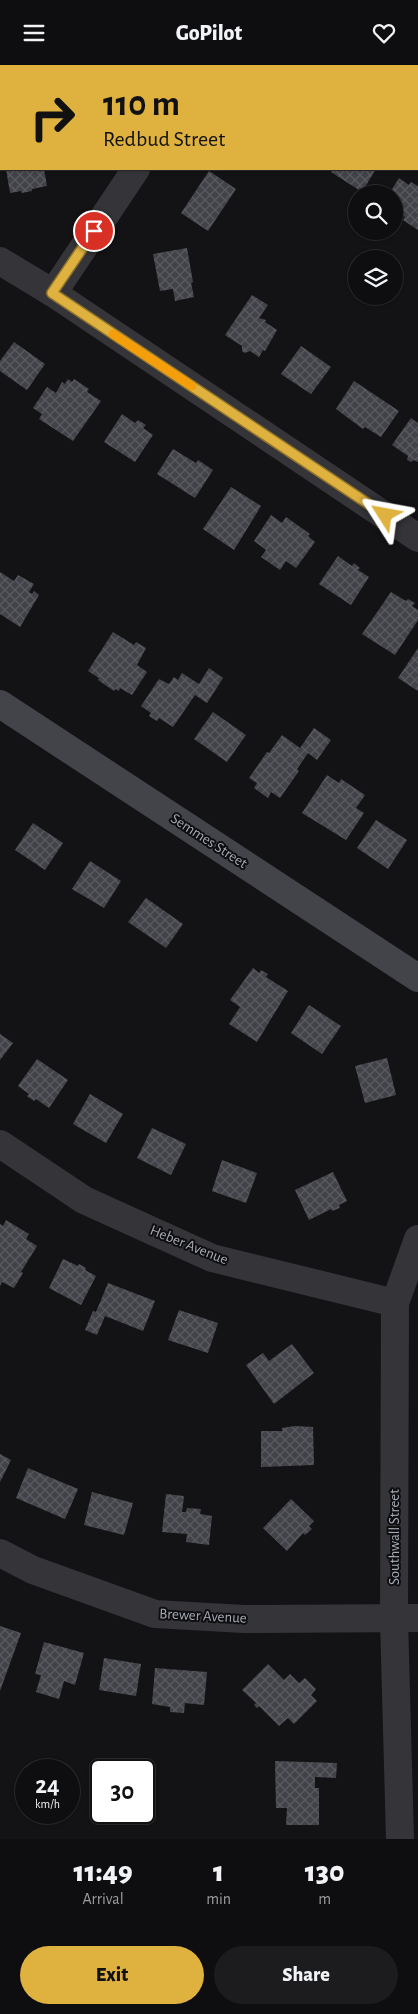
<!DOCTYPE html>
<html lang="en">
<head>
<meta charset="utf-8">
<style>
	body { margin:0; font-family:"Alegreya Sans",sans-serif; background:#1c1c1e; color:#f1f3f6; height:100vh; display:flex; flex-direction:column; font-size:19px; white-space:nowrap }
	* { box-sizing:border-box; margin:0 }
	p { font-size:16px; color:#9b9c9f }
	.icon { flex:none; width:28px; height:28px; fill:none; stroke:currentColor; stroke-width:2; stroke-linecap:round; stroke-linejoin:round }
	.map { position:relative; height:1774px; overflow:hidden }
	.drawer { display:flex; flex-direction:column; background:#0e0e10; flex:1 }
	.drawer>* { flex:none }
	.top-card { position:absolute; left:0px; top:0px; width:419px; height:105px; box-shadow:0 1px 4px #0004,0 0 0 1px #2e2e30; background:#dfb240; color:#111; overflow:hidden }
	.buttons { position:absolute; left:348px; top:120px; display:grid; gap:10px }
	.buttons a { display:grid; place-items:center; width:55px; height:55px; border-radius:50%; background:#0e0e10; box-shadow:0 1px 4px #0004,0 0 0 1px #2e2e30; font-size:25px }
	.speed { position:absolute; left:15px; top:1694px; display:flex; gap:10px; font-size:25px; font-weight:700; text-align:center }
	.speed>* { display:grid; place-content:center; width:65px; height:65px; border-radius:50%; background:#0e0e10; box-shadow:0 1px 4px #0004,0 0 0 1px #2e2e30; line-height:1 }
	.speed small { font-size:12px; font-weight:400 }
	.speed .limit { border:2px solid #111; border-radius:8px; background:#fff; color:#111 }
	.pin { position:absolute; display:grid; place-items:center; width:42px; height:42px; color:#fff; margin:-21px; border:2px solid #fff; border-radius:50%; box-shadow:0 1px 5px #0007 }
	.me { position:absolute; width:55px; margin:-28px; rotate:304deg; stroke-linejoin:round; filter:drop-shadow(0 0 4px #0008) }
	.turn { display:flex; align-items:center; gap:18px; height:105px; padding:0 20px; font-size:22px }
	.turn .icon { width:65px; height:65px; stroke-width:2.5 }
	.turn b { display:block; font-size:35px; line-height:42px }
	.eta { display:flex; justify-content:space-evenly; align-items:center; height:85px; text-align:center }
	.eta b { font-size:30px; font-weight:800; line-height:35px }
	.action { display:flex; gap:10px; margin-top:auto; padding:10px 20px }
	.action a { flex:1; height:58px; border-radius:30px; background:#dfb240; color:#111; font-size:20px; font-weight:800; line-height:58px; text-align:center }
	.action a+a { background:#1c1c1e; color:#f1f3f6 }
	header { display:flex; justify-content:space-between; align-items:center; height:65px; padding:0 20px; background:#0e0e10; font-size:22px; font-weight:800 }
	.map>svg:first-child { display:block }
</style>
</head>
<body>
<header><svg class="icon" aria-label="menu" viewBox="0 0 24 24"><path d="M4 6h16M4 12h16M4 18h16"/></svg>GoPilot<svg class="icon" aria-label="heart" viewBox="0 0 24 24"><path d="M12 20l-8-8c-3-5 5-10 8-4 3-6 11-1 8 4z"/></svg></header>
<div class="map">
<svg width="418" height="1774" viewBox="0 0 418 1774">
	<defs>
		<pattern id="building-cross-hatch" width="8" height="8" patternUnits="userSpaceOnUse" patternTransform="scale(1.25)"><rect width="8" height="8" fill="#424348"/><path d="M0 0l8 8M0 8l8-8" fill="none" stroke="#5a5b60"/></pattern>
	</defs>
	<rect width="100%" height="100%" fill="#131315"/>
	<g fill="url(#building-cross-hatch)">
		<polygon points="6,104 44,104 47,121 32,124 32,126 22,128 21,126 10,128"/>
		<polygon points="330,104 376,104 362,127 331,107 332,105"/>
		<polygon points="209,106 236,124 208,166 181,148"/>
		<polygon points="399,113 409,120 411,117 418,121 418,165 403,155 405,152 394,144 394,129 389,129"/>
		<polygon points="187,183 193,217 191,218 194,232 175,236 173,224 160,226 153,189"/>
		<polygon points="252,230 268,240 259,253 266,255 265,257 277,265 265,286 263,285 259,292 250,286 245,288 242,286 242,281 225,270"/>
		<polygon points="14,277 45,299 27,325 0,306 0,296"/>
		<polygon points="301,281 331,302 311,329 281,309"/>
		<polygon points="68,314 72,317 74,314 89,324 87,327 101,336 73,376 39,354 42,349 33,343 47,322 56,328 62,317 65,319"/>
		<polygon points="354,316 399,346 381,372 365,362 363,364 336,344"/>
		<polygon points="122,349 135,358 138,355 146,360 143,363 153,370 135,397 104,377"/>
		<polygon points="411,353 418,358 418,397 414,395 411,397 407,395 408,391 392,380"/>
		<polygon points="173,384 196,398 198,395 213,405 195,433 157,409"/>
		<polygon points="231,422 261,441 234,485 203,464"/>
		<polygon points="271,450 282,458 286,452 310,469 308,471 315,477 296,503 286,496 280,505 261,492 266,485 254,476"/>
		<polygon points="338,491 352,501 354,498 360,503 358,505 369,512 351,540 319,519"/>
		<polygon points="0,507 14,516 18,510 34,519 29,527 32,529 34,526 39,530 20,562 0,549"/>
		<polygon points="391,527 406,536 408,534 415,538 412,541 418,545 418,555 395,590 362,569"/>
		<polygon points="113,567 134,580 136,577 146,583 137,600 147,607 132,630 120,623 119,626 115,624 114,626 98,615 99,613 88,606"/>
		<polygon points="418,583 418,626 398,613"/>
		<polygon points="209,603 223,613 207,638 195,630 173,662 159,653 157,656 149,651 151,648 141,641 159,614 169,619 174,612 178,615 182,608 199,619"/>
		<polygon points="213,647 246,670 227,697 194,674"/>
		<polygon points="314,663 331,675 317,695 308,688 297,704 299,706 280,733 271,727 268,733 254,723 257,718 249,713 267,687 269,688 282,670 300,683"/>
		<polygon points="327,710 339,718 341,714 365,730 356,743 364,748 346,775 302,748"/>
		<polygon points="376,755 407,775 388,804 357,783"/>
		<polygon points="33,758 63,778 45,805 15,785"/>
		<polygon points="90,796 121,816 104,843 72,824"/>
		<polygon points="146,833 183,859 166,883 128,857"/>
		<polygon points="253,903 259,908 261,905 268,909 266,912 288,926 257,977 229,959 240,942 230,935"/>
		<polygon points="309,940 341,961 322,989 291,968"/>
		<polygon points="0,969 13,978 0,995"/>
		<polygon points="387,993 396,1030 365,1038 355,1001"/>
		<polygon points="37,994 68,1015 49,1043 36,1034 34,1036 27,1031 29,1029 18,1021"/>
		<polygon points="90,1029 123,1049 106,1078 73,1059"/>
		<polygon points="152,1063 186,1079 171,1110 137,1093"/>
		<polygon points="222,1095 257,1108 246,1138 212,1126"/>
		<polygon points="333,1107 347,1136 339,1140 340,1143 332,1146 331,1144 309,1155 295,1125"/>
		<polygon points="6,1155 29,1169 26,1174 37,1181 21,1207 23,1208 14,1223 2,1217 0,1221 0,1159 3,1161"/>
		<polygon points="63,1194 78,1201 79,1199 86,1203 85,1205 96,1211 81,1240 49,1223"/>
		<polygon points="108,1218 155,1236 143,1266 105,1251 97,1270 85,1265 93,1246 96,1247"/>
		<polygon points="179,1245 218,1258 208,1288 168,1275"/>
		<polygon points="292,1279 314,1308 274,1339 246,1300 263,1288 269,1296"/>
		<polygon points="295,1361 313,1362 314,1400 261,1402 261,1366 282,1366 282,1363"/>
		<polygon points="0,1389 11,1395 0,1417"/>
		<polygon points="28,1403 78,1424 65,1454 16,1433"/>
		<polygon points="92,1427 133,1438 124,1470 84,1460"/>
		<polygon points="166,1429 184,1431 182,1447 186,1447 187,1443 201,1444 200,1449 212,1451 209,1480 186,1477 187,1469 162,1467"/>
		<polygon points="291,1434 314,1456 309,1461 312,1464 305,1470 303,1468 287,1486 263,1463"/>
		<polygon points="0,1561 21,1568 0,1626"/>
		<polygon points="44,1577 84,1588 75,1620 64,1616 59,1634 36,1627 41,1610 35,1609"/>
		<polygon points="104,1593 141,1599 136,1631 99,1625"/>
		<polygon points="268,1599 284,1615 290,1609 299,1618 305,1613 316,1624 311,1630 317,1636 294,1659 288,1653 279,1661 259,1641 257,1643 254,1640 256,1638 242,1625"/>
		<polygon points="155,1603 207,1607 204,1640 185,1638 184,1648 170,1647 170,1642 152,1639"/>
		<polygon points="275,1696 337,1698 336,1713 315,1712 315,1723 319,1723 319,1760 286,1760 287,1743 276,1743"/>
	</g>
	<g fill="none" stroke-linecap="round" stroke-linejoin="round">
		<g stroke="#353539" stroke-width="28">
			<polyline points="350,0 352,1"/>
			<polyline points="205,1 206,0"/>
			<polyline points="0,196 53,228 418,473"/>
			<polyline points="53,228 136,104"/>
			<polyline points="0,1079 84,1135 212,1193 395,1238"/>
			<polyline points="0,1488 33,1505 155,1549 244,1554 418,1553"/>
			<polyline points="400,1774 394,1554 395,1238 418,1174"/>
		</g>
		<polyline stroke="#434449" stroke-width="28" points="0,639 418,913"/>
	</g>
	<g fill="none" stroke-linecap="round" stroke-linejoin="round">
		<g stroke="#91742a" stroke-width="12">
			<polyline id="route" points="94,166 52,228 385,450"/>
		</g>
		<use href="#route" stroke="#dfb240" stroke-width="9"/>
		<polyline stroke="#f59e0b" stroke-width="9" points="113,269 192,321"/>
	</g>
	<g text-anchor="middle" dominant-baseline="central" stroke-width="4" stroke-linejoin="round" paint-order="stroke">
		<g font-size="15" fill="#a6aab4" stroke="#0e0e10">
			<text transform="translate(209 776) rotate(33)">Semmes Street</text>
			<text transform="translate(189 1180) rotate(22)">Heber Avenue</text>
			<text transform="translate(394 1472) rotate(-90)">Southwall Street</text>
			<text transform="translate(203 1551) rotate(3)">Brewer Avenue</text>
		</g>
	</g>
</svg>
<div class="buttons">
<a><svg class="icon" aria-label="search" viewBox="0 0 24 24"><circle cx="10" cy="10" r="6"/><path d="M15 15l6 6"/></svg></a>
<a><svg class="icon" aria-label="layers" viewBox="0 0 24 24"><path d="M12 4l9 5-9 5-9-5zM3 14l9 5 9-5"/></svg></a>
</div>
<div class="speed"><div>24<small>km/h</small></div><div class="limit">30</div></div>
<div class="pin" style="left:94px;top:166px;background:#d93025"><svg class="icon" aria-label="arrive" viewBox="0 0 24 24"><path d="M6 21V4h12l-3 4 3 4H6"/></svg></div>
<svg class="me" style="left:385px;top:450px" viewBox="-20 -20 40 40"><path d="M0-17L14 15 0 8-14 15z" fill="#dfb240" stroke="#fff" stroke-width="4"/></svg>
<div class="top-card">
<div class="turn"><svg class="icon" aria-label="right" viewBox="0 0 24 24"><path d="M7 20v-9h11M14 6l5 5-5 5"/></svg><div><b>110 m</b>Redbud Street</div></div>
</div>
</div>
<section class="drawer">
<div class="eta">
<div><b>11:49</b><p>Arrival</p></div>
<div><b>1</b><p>min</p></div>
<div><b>130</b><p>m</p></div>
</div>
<div class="action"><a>Exit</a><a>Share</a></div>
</section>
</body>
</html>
